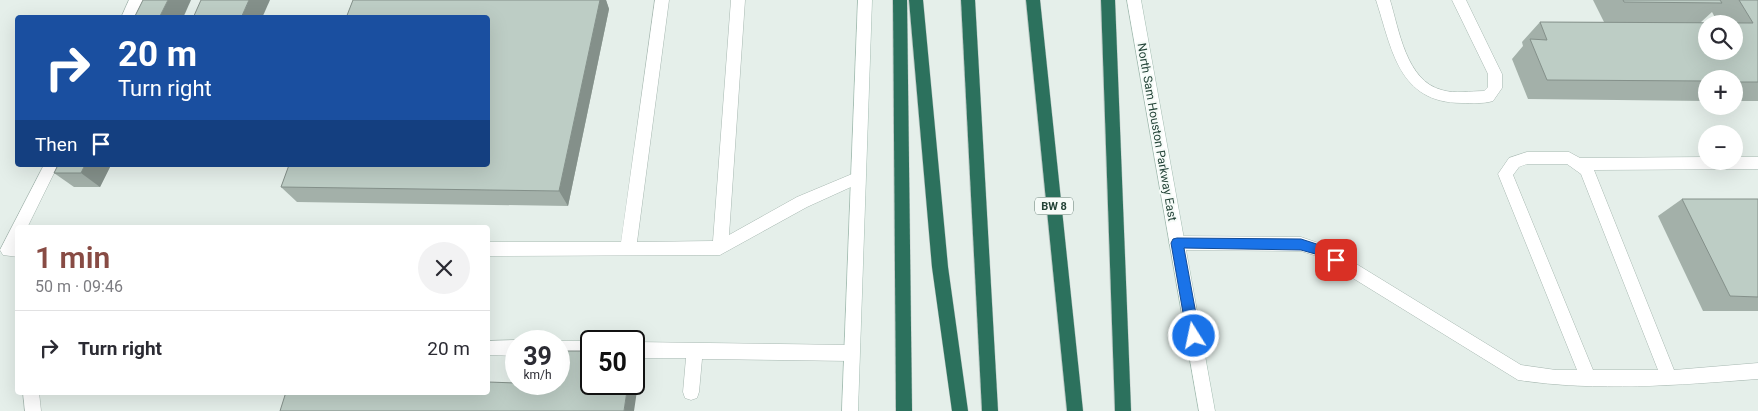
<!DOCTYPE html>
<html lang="en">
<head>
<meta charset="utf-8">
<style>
	body { margin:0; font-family:Roboto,sans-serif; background:#f2f2f3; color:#2b2b33; height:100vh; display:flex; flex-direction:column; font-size:19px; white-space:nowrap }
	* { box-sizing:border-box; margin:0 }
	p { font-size:16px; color:#7c7c81 }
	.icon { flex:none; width:28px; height:28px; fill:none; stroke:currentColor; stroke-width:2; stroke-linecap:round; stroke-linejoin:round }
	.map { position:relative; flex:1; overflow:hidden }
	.details { position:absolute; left:15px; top:225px; width:475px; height:170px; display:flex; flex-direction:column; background:#fff; border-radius:5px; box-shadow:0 5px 20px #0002 }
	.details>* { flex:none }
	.banner { position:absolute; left:15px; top:15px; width:475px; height:152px; border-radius:5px; box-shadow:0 5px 20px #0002; background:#1a4fa0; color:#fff; overflow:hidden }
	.controls { position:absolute; left:1698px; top:15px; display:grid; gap:10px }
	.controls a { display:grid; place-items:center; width:45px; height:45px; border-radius:50%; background:#fff; box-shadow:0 5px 20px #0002; font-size:25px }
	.speed { position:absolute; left:505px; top:330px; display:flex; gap:10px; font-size:25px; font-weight:700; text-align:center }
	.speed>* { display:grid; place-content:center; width:65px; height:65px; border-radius:50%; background:#fff; box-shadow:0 5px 20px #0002; line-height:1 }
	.speed small { font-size:12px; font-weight:400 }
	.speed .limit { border:2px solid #111; border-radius:8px; background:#fff; color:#111 }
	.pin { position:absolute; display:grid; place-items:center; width:42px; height:42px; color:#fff; margin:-21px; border-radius:10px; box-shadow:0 2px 8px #0006 }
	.me { position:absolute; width:55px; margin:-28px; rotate:350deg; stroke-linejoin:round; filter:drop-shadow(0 0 4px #0008) }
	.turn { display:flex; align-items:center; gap:18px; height:105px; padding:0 20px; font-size:22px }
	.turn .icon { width:65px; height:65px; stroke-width:2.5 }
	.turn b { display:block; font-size:35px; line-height:42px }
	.then { display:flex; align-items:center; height:48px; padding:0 20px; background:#0003; gap:10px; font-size:19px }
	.round { display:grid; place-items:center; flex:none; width:52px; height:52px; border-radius:26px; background:#f2f2f3 }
	.headline { display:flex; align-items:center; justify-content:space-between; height:85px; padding:0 20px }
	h1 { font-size:30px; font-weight:600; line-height:38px; color:#884b44 }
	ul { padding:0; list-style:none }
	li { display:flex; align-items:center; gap:15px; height:75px; padding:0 20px; border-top:1px solid #e1e1e2 }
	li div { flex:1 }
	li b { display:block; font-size:19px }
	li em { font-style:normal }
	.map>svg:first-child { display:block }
</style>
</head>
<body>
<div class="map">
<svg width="1758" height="411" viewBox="0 0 1758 411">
	<rect width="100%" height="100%" fill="#e5efea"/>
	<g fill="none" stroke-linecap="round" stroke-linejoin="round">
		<g stroke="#a7b8b1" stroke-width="1">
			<g id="lane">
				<polygon points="129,0 143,0 134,18 121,18"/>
				<polygon points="655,0 669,0 637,242 713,241 731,0 745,0 729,235 797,197 852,174 857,172 862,174 864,178 862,182 807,207 720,255 488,256 488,242 621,242"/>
				<path d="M1376,0H1390C1399,29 1406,81 1442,90C1455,94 1471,91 1484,91L1488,87V74L1452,0H1466L1502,74V88L1493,101C1484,104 1472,103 1462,103C1398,103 1392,49 1376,0Z"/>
				<path d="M1527,152H1569L1580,158L1706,157V161H1734V157H1758V169L1594,170L1674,370L1758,363V379C1678,385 1597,392 1518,380L1317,256L1301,251L1177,250L1172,248L1169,243L1172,238L1177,236L1301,237L1327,246L1521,365L1556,370H1577L1498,174L1509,158ZM1527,164H1567L1581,174L1658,370H1593L1513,175L1519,167Z"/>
				<polygon points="44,165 58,165 27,228 18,228 18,257 3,255 0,250"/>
				<polygon points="516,340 518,341 516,341 516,356 488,355 488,341"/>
				<rect x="559" y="341" width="32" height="16"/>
				<polygon points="634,342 851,345 857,348 859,353 857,358 851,361 702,359 699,392 697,398 691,400 685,398 683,392 686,358 634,358"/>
				<polygon points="23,392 39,392 41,411 25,411"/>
			</g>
		</g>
		<g stroke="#a3bcb1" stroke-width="1">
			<g id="secondary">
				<polygon points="858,0 872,0 858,411 842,411"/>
				<polygon points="1127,0 1141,0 1215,411 1199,411"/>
			</g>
		</g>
		<g stroke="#c1cac7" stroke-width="1">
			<g id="highway">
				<polygon points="893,0 907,0 912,411 896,411"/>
				<polygon points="909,0 923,0 948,267 968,411 952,411 932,267"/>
				<polygon points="961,0 975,0 998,411 982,411"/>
				<polygon points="1026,0 1040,0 1083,411 1067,411"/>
				<polygon points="1101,0 1115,0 1131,411 1115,411"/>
			</g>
		</g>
		<use href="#lane" fill="#fff" fill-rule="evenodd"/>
		<use href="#secondary" fill="#fff" fill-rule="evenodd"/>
		<use href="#highway" fill="#2c715d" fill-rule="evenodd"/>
	</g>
	<g fill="#a3b0a9" fill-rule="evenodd">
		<polygon points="353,0 606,0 609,9 568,206 297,202 281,187"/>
		<path d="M1593,0H1758V101H1734V79H1706V101L1528,99L1512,59L1523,46L1522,42L1540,22H1604ZM1712,12L1718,23H1700Z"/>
		<polygon points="58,165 111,165 100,187 74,187 54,173"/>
		<polygon points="1682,199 1758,199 1758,311 1703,311 1658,216"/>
	</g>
	<g fill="#84908a">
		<polygon points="168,0 191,0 183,18 159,18"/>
		<polygon points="249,0 270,0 262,18 241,18"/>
		<polygon points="600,0 606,0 609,9 568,206 559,191"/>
		<polygon points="85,165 111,165 100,187 81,173"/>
		<polygon points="634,352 641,364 634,411 624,411 628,384 634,384"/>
	</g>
	<g fill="#bdcdc5" stroke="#84908a" fill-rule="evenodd">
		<polygon points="143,0 168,0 159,18 134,18"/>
		<polygon points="201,0 249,0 241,18 193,18"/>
		<polygon points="353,0 600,0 559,191 281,187 289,165 488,165 488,18 346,18"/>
		<polygon points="1623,0 1720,0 1722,3 1624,2"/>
		<path d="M1739,0H1758V82H1734V79H1706V81L1547,80L1530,39L1547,40L1540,22L1753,23ZM1706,24H1734V51H1706Z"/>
		<polygon points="58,165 85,165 81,173 54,173"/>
		<polygon points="1682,199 1758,199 1758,297 1730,296"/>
		<polygon points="562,351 591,351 591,384 628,384 624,411 280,411 286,392 488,392 488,382 516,383 516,384 559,384 559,370"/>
	</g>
	<polygon fill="#1a73e8" stroke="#114b97" points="1177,238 1301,239 1326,247 1341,256 1342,260 1341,263 1336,265 1319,255 1301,250 1184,248 1200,336 1198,340 1194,342 1189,340 1187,336 1171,243 1173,239"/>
	<g text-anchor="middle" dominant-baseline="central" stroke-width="4" stroke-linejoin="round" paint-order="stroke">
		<rect fill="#f6fbf8" stroke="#627a71" stroke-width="1" x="1035" y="197.5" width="38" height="17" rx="4"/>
		<g font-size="11" font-weight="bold" fill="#234337">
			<text x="1054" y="206">BW 8</text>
		</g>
		<g font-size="12" fill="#234337" stroke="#f6fbf8">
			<text transform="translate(1157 132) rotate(80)">North Sam Houston Parkway East</text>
		</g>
	</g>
</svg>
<div class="controls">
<a><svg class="icon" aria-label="search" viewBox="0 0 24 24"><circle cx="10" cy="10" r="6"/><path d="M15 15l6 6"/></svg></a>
<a>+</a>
<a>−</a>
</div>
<div class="speed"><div>39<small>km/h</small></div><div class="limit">50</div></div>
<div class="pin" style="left:1336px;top:260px;background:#d93025"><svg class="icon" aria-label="arrive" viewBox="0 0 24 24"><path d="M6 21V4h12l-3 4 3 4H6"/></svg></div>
<svg class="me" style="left:1194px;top:336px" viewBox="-20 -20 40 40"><circle r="17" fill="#1a73e8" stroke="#fff" stroke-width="3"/><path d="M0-11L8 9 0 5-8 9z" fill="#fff"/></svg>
<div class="banner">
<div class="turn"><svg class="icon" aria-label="right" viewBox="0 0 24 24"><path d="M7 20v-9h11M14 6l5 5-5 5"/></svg><div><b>20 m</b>Turn right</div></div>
<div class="then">Then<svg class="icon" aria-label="arrive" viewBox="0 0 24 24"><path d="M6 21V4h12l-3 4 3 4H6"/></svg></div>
</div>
<section class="details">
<div class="headline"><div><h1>1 min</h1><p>50 m · 09:46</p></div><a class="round"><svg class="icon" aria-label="close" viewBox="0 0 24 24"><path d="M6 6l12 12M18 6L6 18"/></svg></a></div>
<ul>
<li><svg class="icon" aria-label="right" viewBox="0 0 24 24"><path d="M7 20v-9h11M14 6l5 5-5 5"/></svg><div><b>Turn right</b></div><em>20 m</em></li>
</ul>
</section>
</div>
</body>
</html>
